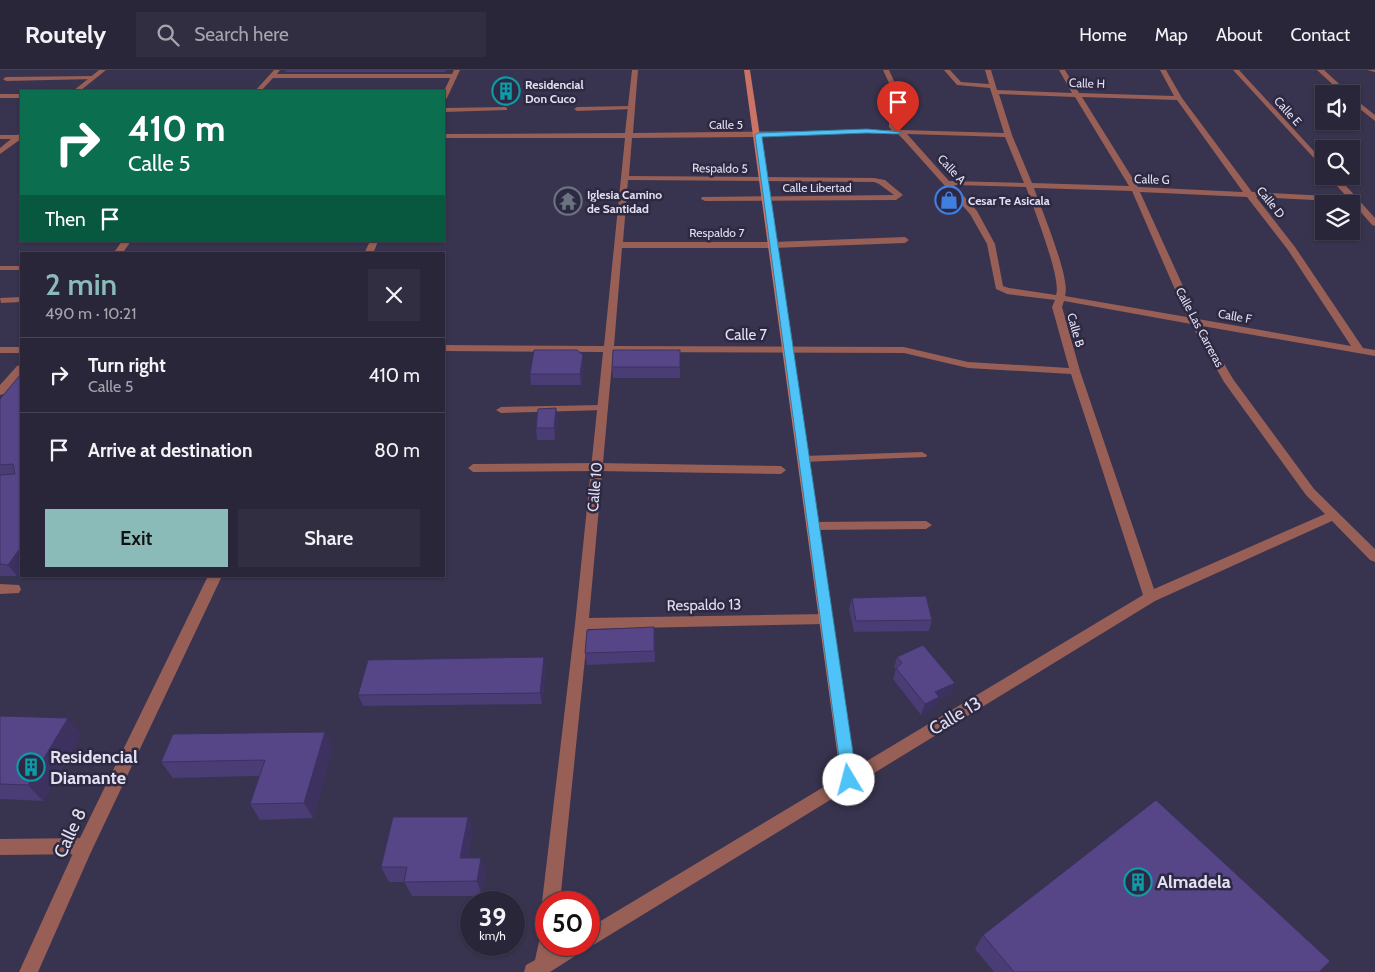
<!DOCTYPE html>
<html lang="en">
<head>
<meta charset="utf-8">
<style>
	body { margin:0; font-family:Cabin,sans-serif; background:#322e42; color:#f1f3f6; height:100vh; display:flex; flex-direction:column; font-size:19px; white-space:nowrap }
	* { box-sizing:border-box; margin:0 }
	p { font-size:16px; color:#a5a5af }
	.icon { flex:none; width:28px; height:28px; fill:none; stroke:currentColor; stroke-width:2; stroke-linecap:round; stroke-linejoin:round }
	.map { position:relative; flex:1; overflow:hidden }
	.details { position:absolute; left:20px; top:182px; width:425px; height:325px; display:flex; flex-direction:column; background:#2a263a; border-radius:0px; box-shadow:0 1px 4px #0004,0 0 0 1px #464354 }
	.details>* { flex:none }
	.top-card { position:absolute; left:20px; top:20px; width:425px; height:152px; border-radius:0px; box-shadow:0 1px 4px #0004,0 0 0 1px #464354; background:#0b6e4f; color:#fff; overflow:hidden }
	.tools { position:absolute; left:1315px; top:15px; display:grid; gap:10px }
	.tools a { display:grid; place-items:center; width:45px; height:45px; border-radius:0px; background:#2a263a; box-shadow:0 1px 4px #0004,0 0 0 1px #464354; font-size:25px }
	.speed { position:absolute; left:460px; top:821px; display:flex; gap:10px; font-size:25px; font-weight:700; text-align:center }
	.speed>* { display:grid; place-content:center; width:65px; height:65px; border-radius:50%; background:#2a263a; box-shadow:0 1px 4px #0004,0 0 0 1px #464354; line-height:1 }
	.speed small { font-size:12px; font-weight:400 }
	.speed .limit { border:8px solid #d22; background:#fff; color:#111 }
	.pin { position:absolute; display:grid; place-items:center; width:42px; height:42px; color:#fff; margin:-51px -21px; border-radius:50% 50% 50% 0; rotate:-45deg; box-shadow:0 0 5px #0007 }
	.pin .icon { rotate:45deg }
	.me { position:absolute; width:55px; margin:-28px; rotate:352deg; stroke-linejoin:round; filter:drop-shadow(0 0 4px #0008) }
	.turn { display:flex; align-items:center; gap:18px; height:105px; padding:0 25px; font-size:22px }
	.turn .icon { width:65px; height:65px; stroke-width:2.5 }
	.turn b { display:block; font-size:35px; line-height:42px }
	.then { display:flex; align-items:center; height:48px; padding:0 25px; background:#0003; gap:10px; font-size:19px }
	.round { display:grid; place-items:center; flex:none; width:52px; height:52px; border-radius:0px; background:#322e42 }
	.overview { display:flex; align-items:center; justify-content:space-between; height:85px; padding:0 25px }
	h1 { font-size:30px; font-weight:600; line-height:38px; color:#8bbbb9 }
	.action { display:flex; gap:10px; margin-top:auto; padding:10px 25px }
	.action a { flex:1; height:58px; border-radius:0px; background:#8bbbb9; color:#111; font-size:20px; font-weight:600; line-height:58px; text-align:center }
	.action a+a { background:#322e42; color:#f1f3f6 }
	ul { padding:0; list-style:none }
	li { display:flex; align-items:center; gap:15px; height:75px; padding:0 25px; border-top:1px solid #464354 }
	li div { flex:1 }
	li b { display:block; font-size:19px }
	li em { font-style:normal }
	header { display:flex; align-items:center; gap:30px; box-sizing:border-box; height:70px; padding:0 25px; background:#2a263a; border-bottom:1px solid #464354 }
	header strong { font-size:24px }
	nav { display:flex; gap:28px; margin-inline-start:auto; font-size:18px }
	.search { width:350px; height:45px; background:#322e42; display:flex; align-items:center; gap:12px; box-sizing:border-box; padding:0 18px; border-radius:0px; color:#a5a5af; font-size:19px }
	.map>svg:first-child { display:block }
</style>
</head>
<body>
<header>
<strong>Routely</strong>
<div class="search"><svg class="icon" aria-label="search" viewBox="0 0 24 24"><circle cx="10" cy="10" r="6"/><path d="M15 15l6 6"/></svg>Search here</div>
<nav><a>Home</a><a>Map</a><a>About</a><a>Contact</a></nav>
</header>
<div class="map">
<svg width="1375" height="902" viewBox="0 0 1375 902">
	<rect width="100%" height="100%" fill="#38334e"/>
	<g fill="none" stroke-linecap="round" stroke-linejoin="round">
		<g fill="#975f56" fill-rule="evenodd">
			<polygon points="93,6 95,9 6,11 3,9 6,7"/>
			<polygon points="632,36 635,38 634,39 577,41 574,39 577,37"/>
			<polygon points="505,37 507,38 507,40 444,42 444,38"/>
			<rect x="0" y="196" width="21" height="4"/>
			<polygon points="0,228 21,227 21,232 1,233"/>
			<polygon points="603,335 608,338 606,340 501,343 496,340 501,337"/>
			<polygon points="922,382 927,385 926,387 803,392 798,389 803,386"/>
			<polygon points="597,393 781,396 786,400 781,404 597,401 473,402 468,398 473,394"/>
			<polygon points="926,451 932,455 926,459 812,460 806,456 812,452"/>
		</g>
		<g fill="#975f56" fill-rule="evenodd">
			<polygon points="99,0 106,0 80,21 73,21"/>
			<polygon points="274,0 280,0 277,4 454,4 457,6 454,8 273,8 261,21 255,21"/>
			<path d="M632,0H638L633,63L892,60L889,57V13L883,0H889L895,13L897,56L901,60L1004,63L990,18L957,15L944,0H950L961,12L989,14L985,0H991L997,20L1072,23L1059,0H1065L1079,23L1174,26L1160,0H1166L1182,28L1252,122L1347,127L1328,106H1337L1375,148V156L1372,155L1352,132L1256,127L1295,177L1363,278L1375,280V286L1202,256L1233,309L1314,419L1375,479V492L1370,490L1332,451L1155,531L595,874L589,877L586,876L583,881L550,902H524L526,895L535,890L540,867L546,864V875H555V878L560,875H589V858L1143,525L1071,304L968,298L904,283L613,282L589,548L826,544L831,545L833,549L831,553L826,554L588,559L560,832H546V839L545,838L542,832L575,554L603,282L444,281V275L604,276L625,68H444V64L625,63ZM999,24L1075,27L1129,116L1032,113L1012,65ZM1082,27L1177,30L1243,122L1138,117ZM867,63L898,64L903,69L970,144L987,174L996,219L1007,224L1055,230L1052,237L1069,298L968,292L904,277L614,276L622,178H773L905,173L909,170L905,167L773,172H623L628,110L874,112L879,114L894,125L702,127L701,129L705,131L896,130L903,125L885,110L874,108L629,106L632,68L758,67ZM907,64L1005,67L1024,113L949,111ZM954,115L1026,117C1033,137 1062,209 1056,225L1009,218L1003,216L995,174L977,141ZM1034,118L1132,121L1187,247L1065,226C1071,208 1041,139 1034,118ZM1140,122L1247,127L1288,180L1351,276L1198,249ZM1064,231L1191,254L1224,312L1306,425L1325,444L1154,519L1080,301L1062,237Z"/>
			<polygon points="1233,0 1239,0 1324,92 1324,99"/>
			<polygon points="1317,0 1324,0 1350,24 1343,24"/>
			<polygon points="1367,0 1375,0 1375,2"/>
			<rect x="0" y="24" width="21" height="4"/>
			<polygon points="1351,26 1375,45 1375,51 1351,32"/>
			<polygon points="21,63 21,69 0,84 0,78 11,69 0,69 0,65 17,65"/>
			<polygon points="122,171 131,171 122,184 113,184"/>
			<rect x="0" y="277" width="21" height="6"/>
			<polygon points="21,295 21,304 4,324 0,325 0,315 17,296"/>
			<polygon points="0,514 19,515 21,519 19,523 0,524"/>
			<polygon points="85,768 91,770 93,776 91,782 85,784 0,785 0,769"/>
		</g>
		<g fill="#975f56" fill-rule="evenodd">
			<polygon points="454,0 460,0 447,28 444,30 444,21"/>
			<polygon points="370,171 378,171 373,184 364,184"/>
			<polygon points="208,506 222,506 91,782 38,902 19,902 79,770"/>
		</g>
		<polygon fill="#cb7366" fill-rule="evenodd" points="744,0 750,0 857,710 855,715 849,717 843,715 841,710"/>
	</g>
	<g fill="#4a3c75">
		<polygon points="285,0 446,0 445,2 286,2"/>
		<polygon points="680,280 680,308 613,308 612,297"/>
		<polygon points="584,296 581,315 531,315 530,304"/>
		<polygon points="21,304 17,506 0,506 0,329"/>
		<polygon points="556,338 558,350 555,370 537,370 536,358"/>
		<polygon points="852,528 932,550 929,561 854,562 849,539"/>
		<polygon points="654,557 655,592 587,595 585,583"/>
		<polygon points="897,587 951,624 938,630 935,638 921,645 893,609 896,599 894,598"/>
		<polygon points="546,599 542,634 363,636 358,625"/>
		<polygon points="0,646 82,664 43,731 0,729"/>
		<polygon points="325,662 333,678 313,748 260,750 250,734 259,706 173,708 161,692"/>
		<polygon points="468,747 473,762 468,788 486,803 482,826 412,826 404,812 389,812 381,797"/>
		<polygon points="983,865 1319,902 994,902 975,879"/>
	</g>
	<g fill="#3c315f">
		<polygon points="583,285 584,296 581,315 580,304"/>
		<polygon points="556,338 558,350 555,370 554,358"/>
		<polygon points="21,477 21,501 17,506 8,495"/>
		<polygon points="544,587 546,599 542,634 540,623"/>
		<polygon points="955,613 951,624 938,630 935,638 921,645 925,634 935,622"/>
		<polygon points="68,648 82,664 43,731 28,715"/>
		<polygon points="325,662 333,678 313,748 304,733"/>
		<polygon points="468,747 473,762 466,803 460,788"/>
		<polygon points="481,788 486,803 482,826 477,811"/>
	</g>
	<g fill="#564688" stroke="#3c315f">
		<polygon points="534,280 577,280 583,285 580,304 530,304"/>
		<polygon points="613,280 680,280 680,297 612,297"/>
		<polygon points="21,304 21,477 8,495 0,494 0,405 15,404 13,394 0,395 0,329"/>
		<polygon points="556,338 554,358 536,358 538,339"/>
		<polygon points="926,526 932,550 856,551 852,528"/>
		<polygon points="654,557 654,581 585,583 587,560"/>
		<polygon points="923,575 955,613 935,622 939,627 925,634 896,598 902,593 897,587"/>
		<polygon points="544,587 540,623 358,625 368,590"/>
		<polygon points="0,646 68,648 28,715 0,714"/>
		<polygon points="325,662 304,733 250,734 265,690 161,692 173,664"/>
		<polygon points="1156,730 1330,891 1319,902 1014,902 983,865"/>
		<polygon points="393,747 468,747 460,788 481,788 477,811 404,812 407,797 381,797"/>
	</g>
	<polygon fill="#4fc3f7" stroke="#337fa1" points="867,59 901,62 898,64 867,63 762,67 857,710 855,715 849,717 844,715 842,710 755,65 758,63"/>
	<defs>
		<g id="building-ring" transform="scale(1.4375)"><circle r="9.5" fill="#2e2943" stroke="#0f9aa8" stroke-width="1.5"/><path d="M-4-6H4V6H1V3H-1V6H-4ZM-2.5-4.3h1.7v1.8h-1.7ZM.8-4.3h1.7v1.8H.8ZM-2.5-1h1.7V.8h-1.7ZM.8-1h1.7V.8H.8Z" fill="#0f9aa8"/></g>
		<g id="shop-ring" transform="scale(1.4375)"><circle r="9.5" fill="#2e2943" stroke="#3f7fe0" stroke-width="1.5"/><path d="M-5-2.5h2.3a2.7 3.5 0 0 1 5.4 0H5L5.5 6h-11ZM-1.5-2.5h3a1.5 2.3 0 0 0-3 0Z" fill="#3f7fe0"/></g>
		<g id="temple-ring" transform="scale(1.4375)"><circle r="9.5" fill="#2e2943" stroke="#6b7280" stroke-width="1.5"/><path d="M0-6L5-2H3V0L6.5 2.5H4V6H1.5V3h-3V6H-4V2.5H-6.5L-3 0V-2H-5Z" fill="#6b7280"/></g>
	</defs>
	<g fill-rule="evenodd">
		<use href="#building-ring" x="506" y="21"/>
		<use href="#shop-ring" x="949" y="130"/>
		<use href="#temple-ring" x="568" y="131"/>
		<use href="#building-ring" x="31" y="697"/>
		<use href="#building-ring" x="1138" y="812"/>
	</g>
	<g text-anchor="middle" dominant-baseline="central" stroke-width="5" stroke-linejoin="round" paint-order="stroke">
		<g font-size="12" fill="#e1dff0" stroke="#2e2943">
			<text transform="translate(1087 13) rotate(2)">Calle H</text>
			<text transform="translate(1288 41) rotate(48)">Calle E</text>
			<text x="726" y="54">Calle 5</text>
			<text transform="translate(720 98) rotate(1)">Respaldo 5</text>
			<text transform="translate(952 99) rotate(47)">Calle A</text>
			<text transform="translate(1152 109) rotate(2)">Calle G</text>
			<text x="817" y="117">Calle Libertad</text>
			<text transform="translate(1271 132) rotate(51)">Calle D</text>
			<text x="717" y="162">Respaldo 7</text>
			<text transform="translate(1235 246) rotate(10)">Calle F</text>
			<text transform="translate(1200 257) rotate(62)">Calle Las Carreras</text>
			<text transform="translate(1076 260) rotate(74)">Calle B</text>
		</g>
		<g font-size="12" font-weight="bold" fill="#e1dff0" stroke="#2e2943" text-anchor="start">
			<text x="525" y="14">Residencial<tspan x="525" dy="14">Don Cuco</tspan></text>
			<text x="587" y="124">Iglesia Camino<tspan x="587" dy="14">de Santidad</tspan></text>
			<text x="968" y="130">Cesar Te Asicala</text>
		</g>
		<g font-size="15" fill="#e1dff0" stroke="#2e2943">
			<text x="746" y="265">Calle 7</text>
			<text transform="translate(595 417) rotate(-85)">Calle 10</text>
			<text transform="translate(704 535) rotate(-1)">Respaldo 13</text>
		</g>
		<g font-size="18" fill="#e1dff0" stroke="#2e2943">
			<text transform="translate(955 646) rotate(-31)">Calle 13</text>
			<text transform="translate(70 763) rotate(-65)">Calle 8</text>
		</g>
		<g font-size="18" font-weight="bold" fill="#e1dff0" stroke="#2e2943" text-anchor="start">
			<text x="50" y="687">Residencial<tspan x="50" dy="21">Diamante</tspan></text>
			<text x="1157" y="812">Almadela</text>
		</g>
	</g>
</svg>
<div class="tools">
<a><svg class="icon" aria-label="sound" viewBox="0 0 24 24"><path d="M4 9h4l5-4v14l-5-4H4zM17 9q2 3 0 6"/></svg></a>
<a><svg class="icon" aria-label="search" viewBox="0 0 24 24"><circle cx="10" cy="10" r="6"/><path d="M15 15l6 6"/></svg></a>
<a><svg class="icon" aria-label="layers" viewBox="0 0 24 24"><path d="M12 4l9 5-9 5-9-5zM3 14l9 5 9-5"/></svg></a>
</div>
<div class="speed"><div>39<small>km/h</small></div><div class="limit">50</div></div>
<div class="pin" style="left:898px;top:62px;background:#d93025"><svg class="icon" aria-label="arrive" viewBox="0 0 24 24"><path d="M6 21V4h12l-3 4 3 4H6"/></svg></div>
<svg class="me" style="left:849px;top:710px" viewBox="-20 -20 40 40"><circle r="19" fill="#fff"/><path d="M0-13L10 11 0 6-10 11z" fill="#4fc3f7"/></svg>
<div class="top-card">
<div class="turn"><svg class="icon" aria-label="right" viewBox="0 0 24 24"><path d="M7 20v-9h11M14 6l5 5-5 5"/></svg><div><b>410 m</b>Calle 5</div></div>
<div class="then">Then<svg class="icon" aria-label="arrive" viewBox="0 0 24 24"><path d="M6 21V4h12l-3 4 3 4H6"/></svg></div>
</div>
<section class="details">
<div class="overview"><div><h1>2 min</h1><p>490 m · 10:21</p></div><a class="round"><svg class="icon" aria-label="close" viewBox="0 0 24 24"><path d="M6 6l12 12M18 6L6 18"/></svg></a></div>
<ul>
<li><svg class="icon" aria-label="right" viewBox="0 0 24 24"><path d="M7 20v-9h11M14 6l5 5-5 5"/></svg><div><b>Turn right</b><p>Calle 5</p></div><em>410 m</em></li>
<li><svg class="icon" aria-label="arrive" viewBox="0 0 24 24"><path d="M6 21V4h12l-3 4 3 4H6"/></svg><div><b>Arrive at destination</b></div><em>80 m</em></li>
</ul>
<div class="action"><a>Exit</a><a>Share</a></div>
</section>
</div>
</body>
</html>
